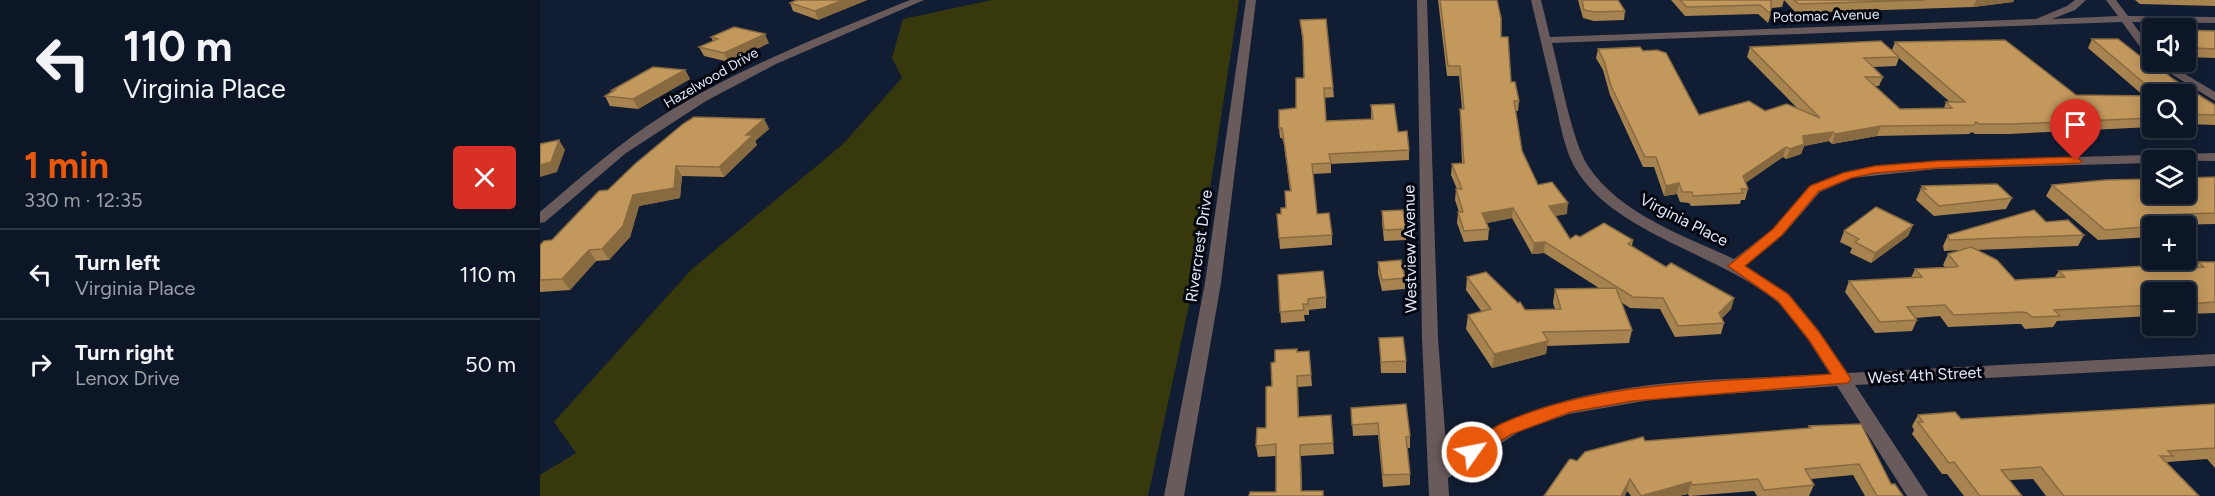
<!DOCTYPE html>
<html lang="en">
<head>
<meta charset="utf-8">
<style>
	body { margin:0; font-family:Figtree,sans-serif; background:#1b2332; color:#f1f3f6; height:100vh; display:flex; flex-direction:column; font-size:22px; white-space:nowrap }
	* { box-sizing:border-box; margin:0 }
	p { font-size:20px; color:#9a9fa7 }
	.icon { flex:none; width:33px; height:33px; fill:none; stroke:currentColor; stroke-width:2; stroke-linecap:round; stroke-linejoin:round }
	.map { position:relative; flex:1; overflow:hidden }
	.panel { display:flex; flex-direction:column; background:#0d1626; width:540px }
	.panel>* { flex:none }
	.hud { background:#0d1626; color:#f1f3f6; overflow:hidden }
	.buttons { position:absolute; left:1602px; top:18px; display:grid; gap:12px }
	.buttons a { display:grid; place-items:center; width:54px; height:54px; border-radius:6px; background:#0d1626; box-shadow:0 3px 15px #0003,0 0 0 2px #2d3543; font-size:30px }
	.pin { position:absolute; display:grid; place-items:center; width:51px; height:51px; color:#fff; margin:-62px -26px; border-radius:50% 50% 50% 0; rotate:-45deg; box-shadow:0 0 6px #0007 }
	.pin .icon { rotate:45deg }
	.me { position:absolute; width:66px; margin:-33px; rotate:57deg; stroke-linejoin:round; filter:drop-shadow(0 0 4px #0008) }
	.turn { display:flex; align-items:center; gap:21px; height:126px; padding:0 24px; font-size:27px }
	.turn .icon { width:78px; height:78px; stroke-width:2.5 }
	.turn b { display:block; font-size:42px; line-height:51px }
	.round { display:grid; place-items:center; flex:none; width:63px; height:63px; border-radius:6px; background:#1b2332 }
	.summary { display:flex; align-items:center; justify-content:space-between; height:102px; padding:0 24px }
	h1 { font-size:36px; font-weight:700; line-height:45px; color:#ea580c }
	ul { padding:0; list-style:none }
	li { display:flex; align-items:center; gap:18px; height:90px; padding:0 24px; border-top:2px solid #2d3543 }
	li div { flex:1 }
	li b { display:block; font-size:22px }
	li em { font-style:normal }
	main { display:flex; flex:1; min-height:0 }
	.map>svg:first-child { display:block }
</style>
</head>
<body>
<main>
<section class="panel">
<div class="hud">
<div class="turn"><svg class="icon" aria-label="left" viewBox="0 0 24 24"><path d="M17 20v-9H6M10 6l-5 5 5 5"/></svg><div><b>110 m</b>Virginia Place</div></div>
</div>
<div class="summary"><div><h1>1 min</h1><p>330 m · 12:35</p></div><a class="round" style="background:#d93025;color:#fff"><svg class="icon" aria-label="close" viewBox="0 0 24 24"><path d="M6 6l12 12M18 6L6 18"/></svg></a></div>
<ul>
<li><svg class="icon" aria-label="left" viewBox="0 0 24 24"><path d="M17 20v-9H6M10 6l-5 5 5 5"/></svg><div><b>Turn left</b><p>Virginia Place</p></div><em>110 m</em></li>
<li><svg class="icon" aria-label="right" viewBox="0 0 24 24"><path d="M7 20v-9h11M14 6l5 5-5 5"/></svg><div><b>Turn right</b><p>Lenox Drive</p></div><em>50 m</em></li>
</ul>
</section>
<div class="map">
<svg width="1675" height="496" viewBox="0 0 1675 496">
	<rect width="100%" height="100%" fill="#111d32"/>
	<polygon fill="#37380c" points="452,0 699,0 660,254 608,496 0,496 0,475 36,453 14,422 151,270 302,145 362,78 352,58 363,19"/>
	<g fill="none" stroke-linecap="round" stroke-linejoin="round">
		<g fill="#695a5c" fill-rule="evenodd">
			<path d="M370,0H384L236,64L166,101L86,153L5,222L0,223V212C40,178 78,144 122,116C200,67 286,34 370,0Z"/>
			<polygon points="706,0 716,0 681,283 644,496 624,496 665,283"/>
			<path d="M877,0H887L898,338L907,458C930,442 955,425 982,415C1078,377 1188,380 1290,374C1275,351 1257,318 1236,301C1178,253 1071,233 1034,166C1024,147 1020,123 1015,101C1007,67 999,34 991,0H1001L1010,37L1496,19L1527,6L1535,0H1546L1535,10L1512,19L1578,16L1566,0H1576L1588,16L1675,17V23L1592,22L1612,49V59L1608,58L1582,22L1012,43C1020,74 1032,142 1048,166C1081,215 1143,235 1194,259L1233,229L1270,186L1308,171L1335,166L1397,161L1675,153V161L1612,160V163L1397,169L1312,178L1280,192L1243,235L1205,266L1249,294L1280,332L1307,373L1675,354V366L1315,385L1388,496H1367L1297,386L1116,399L1029,414L980,431L908,478L909,496H889L882,338Z"/>
			<polygon points="1612,62 1625,62 1675,92 1675,101"/>
		</g>
	</g>
	<g fill="#a78350" fill-rule="evenodd">
		<polygon points="257,0 327,0 278,20 253,11 250,3"/>
		<polygon points="898,0 957,0 961,37 971,82 979,101 978,111 976,111 982,151 998,185 1027,214 1015,216 1030,239 1040,237 1093,240 1092,246 1126,267 1194,298 1191,309 1182,318 1184,323 1181,334 1135,337 1120,309 1090,308 1081,302 1092,330 1089,343 1007,346 1006,354 952,368 926,329 928,315 942,312 926,290 927,277 985,310 1015,309 1013,303 1015,289 1059,288 1004,253 992,254 972,218 947,223 949,229 948,240 924,242 917,223 918,212 919,212 915,200 916,189 917,189 911,175 912,164 922,163 920,119 920,109 922,109 919,76 907,76"/>
		<polygon points="1038,0 1078,0 1085,11 1084,20 1054,21 1043,18"/>
		<polygon points="1131,0 1474,0 1473,2 1433,7 1256,13 1244,0 1242,7 1231,8 1231,14 1228,23 1218,14 1145,16"/>
		<polygon points="1595,0 1675,0 1675,6 1600,4"/>
		<polygon points="760,20 793,88 794,97 784,98 786,121 831,119 831,105 858,132 869,150 869,160 791,164 791,173 773,174 777,214 792,235 792,245 740,249 737,214 741,214 746,208 750,191 744,144 742,138 740,138 739,128 756,108 764,78 763,45"/>
		<polygon points="1646,30 1675,31 1675,58 1648,57 1646,55"/>
		<polygon points="171,37 229,43 189,62 164,56 159,47 173,41"/>
		<path d="M1552,39L1609,63L1675,105V125L1646,124V94H1612V127L1468,134H1435L1432,132L1429,134L1337,136L1292,144L1289,141L1264,146L1261,154L1246,159L1243,157L1205,183L1208,189L1205,200H1201L1200,204L1151,206L1149,203L1140,202L1137,194L1124,196L1114,167H1103L1070,95L1063,70L1056,58L1058,49L1103,51L1159,115L1258,109L1207,57L1210,47L1352,50L1355,42L1536,95L1604,96L1548,48ZM1359,58L1410,102H1406L1404,108L1360,109L1335,86H1339L1343,77L1333,67L1356,66Z"/>
		<polygon points="145,70 150,79 98,109 70,106 65,96 73,91 72,90"/>
		<polygon points="224,119 229,129 215,141 217,145 184,177 142,176 140,198 99,206 90,237 69,260 56,261 30,290 0,292 0,245 12,240 68,190"/>
		<polygon points="1675,177 1675,224 1632,225 1631,226 1612,226 1612,237 1558,240 1506,196 1512,185"/>
		<polygon points="1382,186 1472,198 1466,209 1394,216 1376,200"/>
		<polygon points="842,211 866,229 866,240 844,241 842,222"/>
		<polygon points="1506,222 1544,235 1538,246 1436,250 1475,280 1514,278 1519,271 1610,270 1655,267 1658,262 1675,262 1675,313 1646,314 1646,292 1612,292 1612,316 1517,321 1513,327 1485,329 1481,324 1476,324 1408,327 1400,316 1375,318 1377,320 1372,331 1335,333 1305,292 1309,281 1371,278 1375,269 1405,267 1403,265 1408,254 1421,250 1404,251 1403,246 1408,235"/>
		<polygon points="1373,225 1368,236 1331,263 1310,253 1312,248 1300,242 1304,231"/>
		<polygon points="838,262 865,278 865,289 842,291 838,273"/>
		<polygon points="738,275 786,297 786,308 769,310 769,315 764,315 765,321 741,323"/>
		<polygon points="839,338 866,361 866,373 841,373"/>
		<polygon points="769,351 772,386 758,387 759,417 791,415 794,454 761,456 762,491 736,492 736,456 718,457 716,446 726,428 735,362"/>
		<polygon points="1675,404 1675,468 1667,459 1628,462 1627,463 1659,496 1506,496 1493,479 1470,480 1482,496 1424,496 1407,474 1402,474 1372,434 1374,430 1372,426 1378,415 1421,419"/>
		<polygon points="811,408 870,436 870,448 867,448 870,474 870,485 843,487 838,435 813,436"/>
		<polygon points="1269,426 1351,484 1363,496 1325,496 1313,475 1271,479 1274,485 1269,496 1217,496 1214,491 1150,496 1149,496 1148,494 1139,496 1091,496 1087,491 1085,496 1004,496 1037,461 1105,441 1268,428"/>
	</g>
	<g fill="#886a41">
		<polygon points="303,0 327,0 278,20 275,11"/>
		<polygon points="1436,0 1474,0 1473,2 1433,7"/>
		<polygon points="225,34 229,43 189,62 184,53"/>
		<polygon points="145,70 150,79 98,109 93,99"/>
		<polygon points="224,119 229,129 215,141 217,145 184,177 179,167 206,135"/>
		<polygon points="1341,126 1337,136 1292,144 1295,134"/>
		<polygon points="1293,132 1289,141 1264,146 1261,154 1246,159 1250,149 1263,136"/>
		<polygon points="19,140 25,150 17,172 0,177 0,165"/>
		<polygon points="1246,147 1243,157 1200,187 1203,176"/>
		<polygon points="136,166 142,176 140,198 99,206 90,237 69,260 62,249 93,195"/>
		<polygon points="1139,183 1137,194 1124,196 1126,186"/>
		<polygon points="1028,203 1027,214 1008,217 1009,206"/>
		<polygon points="973,208 972,218 942,224 942,213"/>
		<polygon points="1373,225 1368,236 1331,263 1335,253"/>
		<polygon points="1005,242 1004,253 992,254 994,243"/>
		<polygon points="49,250 56,261 30,290 22,279"/>
		<polygon points="1194,298 1191,309 1175,325 1179,313"/>
		<polygon points="1008,341 1006,354 952,368 954,354"/>
		<polygon points="1090,479 1087,491 1085,496 1081,496"/>
		<polygon points="1151,482 1148,494 1139,496 1101,496"/>
	</g>
	<g fill="#c2985d" stroke="#886a41" stroke-width="1.5">
		<polygon points="257,0 303,0 275,11 250,3"/>
		<polygon points="900,0 957,0 961,18 961,37 968,37 971,82 975,82 979,101 974,101 982,151 998,185 1012,182 1028,203 1009,206 1030,239 1036,235 1040,237 1064,223 1093,240 1088,244 1126,267 1131,263 1194,298 1179,313 1184,323 1138,326 1123,298 1093,297 1005,242 994,243 973,208 942,213 949,229 924,231 918,212 923,212 916,189 922,189 912,164 924,163 920,109 924,109 920,66 908,66"/>
		<polygon points="1042,0 1078,0 1085,11 1055,12 1044,10"/>
		<polygon points="1140,0 1231,0 1231,14 1220,5 1147,7"/>
		<polygon points="1254,0 1385,0 1259,4"/>
		<polygon points="786,19 793,88 784,88 786,121 833,119 831,105 854,104 858,132 867,131 869,150 789,154 791,163 772,164 777,214 789,213 792,235 739,238 737,214 741,214 741,208 746,208 745,191 751,191 743,134 742,128 739,128 739,110 756,108 756,78 764,78 763,38 760,20"/>
		<polygon points="194,27 225,34 184,53 159,47 178,39 171,37"/>
		<polygon points="1646,30 1675,31 1675,49 1654,48 1646,42"/>
		<polygon points="1552,39 1578,39 1609,63 1614,63 1634,80 1675,105 1675,115 1646,114 1646,94 1621,94 1604,83"/>
		<polygon points="1465,40 1536,95 1612,96 1612,118 1473,124 1439,124 1436,122 1434,125 1341,126 1295,134 1293,132 1263,136 1264,144 1250,149 1246,147 1203,176 1208,189 1201,189 1203,193 1153,196 1152,192 1142,192 1139,183 1126,186 1116,157 1105,157 1071,86 1064,61 1058,49 1100,47 1103,51 1117,50 1126,53 1159,115 1209,101 1225,111 1247,104 1280,118 1210,47 1341,41 1359,57 1324,58 1343,77 1325,77 1360,109 1412,108 1406,102 1425,102 1355,42"/>
		<polygon points="113,67 145,70 93,99 65,96 75,90 72,90"/>
		<polygon points="154,117 224,119 206,135 213,135 179,167 136,166 134,188 93,195 83,226 62,249 49,250 22,279 0,280 0,245 4,241 12,240 59,191 68,190 95,164 143,124"/>
		<polygon points="19,140 11,162 0,165 0,144"/>
		<polygon points="1675,177 1675,213 1619,215 1632,225 1565,230 1512,185 1565,180 1612,179 1612,194 1646,194 1646,178"/>
		<polygon points="1457,184 1472,198 1399,206 1381,189 1386,189 1382,186"/>
		<polygon points="1336,207 1373,225 1335,253 1315,242 1319,239 1304,231"/>
		<polygon points="863,210 866,229 844,230 842,211"/>
		<polygon points="1494,210 1506,222 1528,220 1544,235 1409,240 1408,235"/>
		<polygon points="1431,247 1457,260 1475,280 1525,277 1519,271 1606,266 1610,270 1664,267 1658,262 1675,262 1675,302 1646,304 1646,292 1612,292 1612,305 1514,310 1520,316 1492,317 1487,313 1483,312 1414,315 1405,305 1367,307 1377,320 1340,322 1309,281 1382,277 1375,269 1416,267 1418,266 1408,254"/>
		<polygon points="861,260 865,278 842,280 838,262"/>
		<polygon points="783,271 786,297 768,299 768,304 763,304 764,310 740,312 738,275"/>
		<polygon points="946,272 978,303 980,302 985,310 1021,309 1015,289 1076,288 1092,330 1003,332 1008,341 954,354 928,315 951,309 927,277"/>
		<polygon points="863,337 866,361 841,362 839,338"/>
		<polygon points="757,349 757,352 769,351 771,375 757,376 758,417 791,415 793,443 760,445 761,491 783,491 783,496 709,496 710,492 736,492 736,444 716,446 717,428 726,428 726,387 732,386 731,363 735,362 735,350"/>
		<polygon points="866,404 870,436 866,437 870,474 843,475 838,423 812,425 811,408"/>
		<polygon points="1675,404 1675,448 1628,451 1633,456 1620,456 1659,496 1524,496 1501,467 1461,470 1482,496 1440,496 1414,462 1409,463 1378,422 1383,422 1378,415 1415,412 1421,419"/>
		<polygon points="1321,424 1351,484 1355,484 1363,496 1337,496 1319,464 1265,469 1274,485 1224,490 1218,479 1152,485 1151,482 1101,496 1090,479 1081,496 1004,496 1029,460 1031,459 1037,461 1045,452 1103,437 1105,441 1271,428 1269,426"/>
	</g>
	<path fill="#ea580c" stroke="#983908" stroke-width="1.5" d="M1536,157L1542,161L1540,163L1397,168L1335,173L1311,178L1279,191L1242,235L1205,266L1248,294L1279,332L1311,379L1308,383L1093,401L1031,412L972,434L932,458L926,456L923,452L926,447C937,439 949,430 961,424C1058,379 1185,382 1291,374L1269,340L1238,301L1188,266L1233,229L1270,186L1303,173L1335,166L1397,161Z"/>
	<g text-anchor="middle" dominant-baseline="central" stroke-width="6" stroke-linejoin="round" paint-order="stroke">
		<g font-size="14" fill="#e0e9f8" stroke="#040710">
			<text transform="translate(1286 16) rotate(-2)">Potomac Avenue</text>
			<text transform="translate(171 78) rotate(-30)">Hazelwood Drive</text>
		</g>
		<g font-size="16" fill="#e0e9f8" stroke="#040710">
			<text transform="translate(1144 220) rotate(27)">Virginia Place</text>
			<text transform="translate(659 246) rotate(-82)">Rivercrest Drive</text>
			<text transform="translate(870 249) rotate(-91)">Westview Avenue</text>
			<text transform="translate(1385 375) rotate(-3)">West 4th Street</text>
		</g>
	</g>
</svg>
<div class="buttons">
<a><svg class="icon" aria-label="sound" viewBox="0 0 24 24"><path d="M4 9h4l5-4v14l-5-4H4zM17 9q2 3 0 6"/></svg></a>
<a><svg class="icon" aria-label="search" viewBox="0 0 24 24"><circle cx="10" cy="10" r="6"/><path d="M15 15l6 6"/></svg></a>
<a><svg class="icon" aria-label="layers" viewBox="0 0 24 24"><path d="M12 4l9 5-9 5-9-5zM3 14l9 5 9-5"/></svg></a>
<a>+</a>
<a>−</a>
</div>
<div class="pin" style="left:1536px;top:161px;background:#d93025"><svg class="icon" aria-label="arrive" viewBox="0 0 24 24"><path d="M6 21V4h12l-3 4 3 4H6"/></svg></div>
<svg class="me" style="left:932px;top:452px" viewBox="-20 -20 40 40"><circle r="17" fill="#ea580c" stroke="#fff" stroke-width="3"/><path d="M0-11L8 9 0 5-8 9z" fill="#fff"/></svg>
</div>
</main>
</body>
</html>
